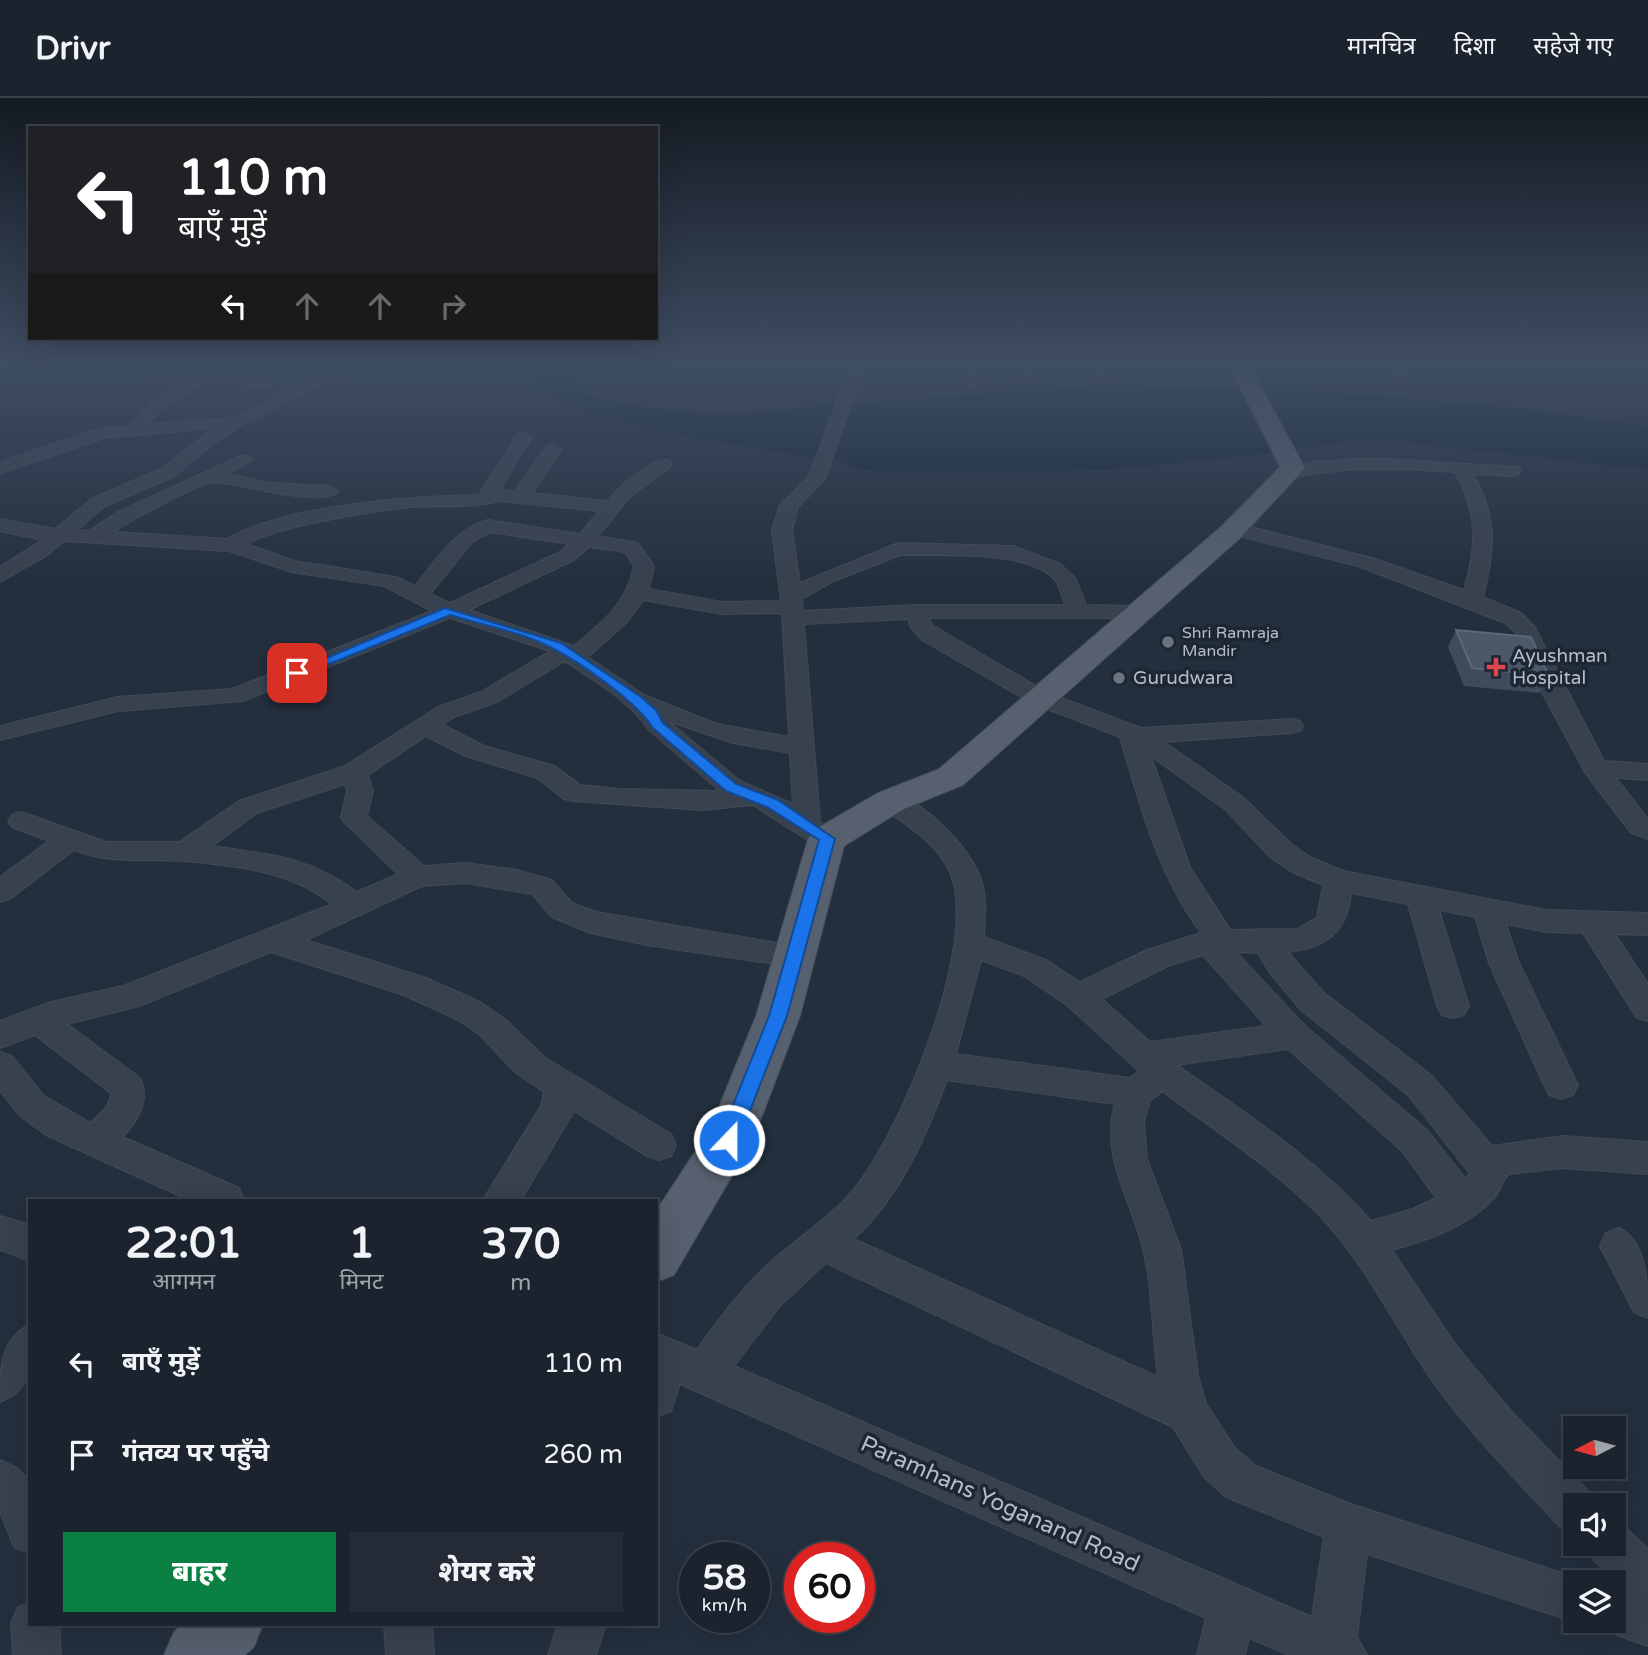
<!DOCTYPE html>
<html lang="hi">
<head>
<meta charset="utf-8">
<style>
	body { margin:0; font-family:"Varela Round","Noto Sans Devanagari",sans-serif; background:#242b36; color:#f1f3f6; height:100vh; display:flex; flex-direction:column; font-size:26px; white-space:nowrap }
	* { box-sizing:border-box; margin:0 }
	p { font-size:23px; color:#a0a4aa }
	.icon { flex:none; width:38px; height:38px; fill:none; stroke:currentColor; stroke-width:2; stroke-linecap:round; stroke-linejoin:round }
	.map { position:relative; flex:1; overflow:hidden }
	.sheet { position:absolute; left:28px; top:1101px; width:630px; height:427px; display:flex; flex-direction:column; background:#1b232e; border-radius:0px; box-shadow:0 7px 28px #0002,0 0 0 2px #39404a }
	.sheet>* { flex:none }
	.guide { position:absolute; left:28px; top:28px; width:630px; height:214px; border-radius:0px; box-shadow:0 7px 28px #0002,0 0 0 2px #39404a; background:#202124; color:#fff; overflow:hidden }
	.needle { width:46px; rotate:264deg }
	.controls { position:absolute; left:1563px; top:1318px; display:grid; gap:14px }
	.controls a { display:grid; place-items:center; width:63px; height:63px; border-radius:0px; background:#1b232e; box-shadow:0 7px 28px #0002,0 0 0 2px #39404a; font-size:35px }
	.speed { position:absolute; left:679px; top:1444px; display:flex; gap:14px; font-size:35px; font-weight:700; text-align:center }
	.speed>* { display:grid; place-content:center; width:91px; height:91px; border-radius:50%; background:#1b232e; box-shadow:0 7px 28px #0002,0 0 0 2px #39404a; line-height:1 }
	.speed small { font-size:18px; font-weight:400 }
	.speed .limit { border:10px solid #d22; background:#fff; color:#111 }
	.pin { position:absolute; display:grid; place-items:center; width:60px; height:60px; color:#fff; margin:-30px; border-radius:14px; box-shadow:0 4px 10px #0006 }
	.me { position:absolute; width:77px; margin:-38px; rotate:22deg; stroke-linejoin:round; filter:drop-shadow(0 0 5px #0008) }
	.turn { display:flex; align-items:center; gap:24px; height:147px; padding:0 35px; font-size:32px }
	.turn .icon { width:91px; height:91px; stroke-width:2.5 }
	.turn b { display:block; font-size:49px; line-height:60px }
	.lanes { display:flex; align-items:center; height:66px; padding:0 35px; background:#0003; justify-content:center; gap:35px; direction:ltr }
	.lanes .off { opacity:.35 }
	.eta { display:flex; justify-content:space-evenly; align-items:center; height:119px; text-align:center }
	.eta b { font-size:42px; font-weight:800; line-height:49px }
	.primary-button { display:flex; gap:14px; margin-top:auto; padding:14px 35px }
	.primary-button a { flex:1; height:80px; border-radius:0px; background:#0b8043; color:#fff; font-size:28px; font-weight:800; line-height:80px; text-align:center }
	.primary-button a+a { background:#242b36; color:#f1f3f6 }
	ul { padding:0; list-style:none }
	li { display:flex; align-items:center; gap:21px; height:91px; padding:0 35px }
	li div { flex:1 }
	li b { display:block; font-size:26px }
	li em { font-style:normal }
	header { display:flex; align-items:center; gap:42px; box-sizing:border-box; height:98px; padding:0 35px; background:#1b232e; border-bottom:2px solid #39404a }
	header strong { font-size:33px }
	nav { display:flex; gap:38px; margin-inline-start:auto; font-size:24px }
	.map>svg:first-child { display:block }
</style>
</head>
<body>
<header>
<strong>Drivr</strong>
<nav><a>मानचित्र</a><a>दिशा</a><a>सहेजे गए</a></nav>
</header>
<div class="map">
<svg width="1648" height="1557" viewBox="0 0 1648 1557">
	<rect width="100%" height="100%" fill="#242f3e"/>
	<path fill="#17263c" d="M551,265H590L575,280L583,295C646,318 757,319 823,307L1105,288L1238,291L1377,297L1533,312L1648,328V372L1370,340L1245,358L1112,372L889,374L850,370L841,364L660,334L579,313L534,287Z"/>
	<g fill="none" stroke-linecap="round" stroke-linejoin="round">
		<g stroke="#414a57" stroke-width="2">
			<g id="street">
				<path d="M40,265C116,265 191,272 267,278L275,283L267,288L208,283L164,309L148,326L232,320L344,265H362L242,327L214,345L173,379L105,408L77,432L89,433L118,414L243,357L249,358L252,362L228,376L269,385L329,388L338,393C323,411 238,385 216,384C201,383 128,424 113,434L227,441C285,407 411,398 479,397L518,335L524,334L532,339L500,392L515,393L547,348L553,347L562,352L532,395L608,403C618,390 653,358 669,362L672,366L669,370L629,400L598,438L638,445L654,468L649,491L722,504L781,503L772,432L780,407L808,379L852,265H866L825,381L798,409L792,432L800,485L898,445L1013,448L1060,466L1075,480L1086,507L1137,508L1148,514L1137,520H929L932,527L1048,595L1141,630L1291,621L1300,623L1303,628L1300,633L1291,635L1164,644L1244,700L1290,745L1310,759L1343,773L1546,812L1648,815V837L1615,836L1648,886V923L1637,920L1583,835L1546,834L1506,826L1519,865L1578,987L1573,997L1561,1001L1549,997L1544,987L1489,865L1475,819L1439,812L1469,908L1464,917L1453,920L1442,917L1437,908L1408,806L1351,795C1348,833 1326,850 1288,854L1323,894L1431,977L1492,1048L1563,1038L1648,1044V1076L1563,1070L1509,1076C1502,1082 1501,1092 1495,1099C1469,1128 1429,1142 1392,1152L1457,1249L1510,1312L1591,1396L1595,1407H1575V1434L1559,1428C1514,1379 1465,1331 1427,1275C1392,1223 1364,1164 1320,1118C1274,1070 1215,1033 1162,993L1150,1003L1144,1024L1147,1061L1181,1151L1198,1278L1206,1305L1234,1349L1256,1368L1348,1405L1590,1484H1575V1522H1579L1575,1524L1367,1456L1357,1539L1367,1557H1288L1249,1540L1245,1557H1197L1206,1520L680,1286L671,1313L656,1319V1235L697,1252C717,1224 738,1195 764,1170C794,1142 832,1120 858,1086C902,1028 980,845 950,774C937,746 906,726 882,709L878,703L882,697L891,694C925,704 972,751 982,785C987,802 985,821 984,839L1046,862L1080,884L1147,852L1201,835C1158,777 1140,708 1120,639L1032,605L922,542L911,530L908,521L804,526L820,724L837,734L841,741L837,748L827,750L817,748L753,707L703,712L573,703L564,701L537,680L466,658L426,638L368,677L373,693L367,718L424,768L465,765L517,772L552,782L572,805L596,814L806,850L810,858L806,866L795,869L647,847L590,835L552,819L532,796L465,785L422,788L306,842L426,880L480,904L506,922L544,959L671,1036L676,1047L671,1058L659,1062L647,1058L574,1013L521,1102H483L541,1008L544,994L516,975L479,936L458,922L404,897L271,854L139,908L67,926L140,980C151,1002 138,1022 123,1039L239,1090L244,1102H189L46,1037L20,1018L0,993V954L12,958L44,998L91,1025L106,1009L112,996L35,937L0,950V923L51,904L123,888L332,806C290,773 238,768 185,763C144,760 114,767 74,752L10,801L0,804V779L49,743L12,729L8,723L12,717L21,714L30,717L106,744H179L239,703L345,668L438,609L481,594L550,553L450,520L243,603L118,613L0,642V628L118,599L232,591L432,513L384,488L292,474L229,453L64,443L46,458L0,484V469L42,442L0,433V421L55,431L93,400L161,371L214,330L105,340L0,375V364L97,331L129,328L152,303L189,281L47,269ZM498,403L599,413L580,436L488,422C454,431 436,463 415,488L396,479L295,463L247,446C277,428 374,413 411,409C440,407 469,411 498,403ZM491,434L569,446L560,454L450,505L430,496L473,443ZM589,449L625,454L634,468C627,506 602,525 574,548L469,512L574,462ZM900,457C938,458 1029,451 1055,482C1060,488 1062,499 1065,507H916L803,513L802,501L834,483ZM643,502L722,516L782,515L789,639L717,626L644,597L588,559L627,524ZM565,563C595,584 629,602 649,632L720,693L619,691L580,687L555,668L484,648L443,627L454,619L497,604ZM668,623L733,645L790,655L793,706L740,683ZM1151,658L1226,712L1270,759L1290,773L1323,787L1317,820L1297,831L1230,832L1190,769ZM345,686L347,693L341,719L343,723L398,776L357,794C306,757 271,757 212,748L257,715ZM1236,854L1258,855L1270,875L1301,912L1408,997L1470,1076L1465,1080L1427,1032L1305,928ZM1203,857L1266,928L1150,944L1102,901L1168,868ZM981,862L1024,878L1068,908L1139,973L1130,980L956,956ZM1288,951L1403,1054L1436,1100L1413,1111L1371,1123C1316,1060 1245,1015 1177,967ZM947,982L1115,1006C1100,1059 1131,1101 1143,1151C1153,1192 1152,1237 1158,1279L854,1141C900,1099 926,1039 947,982ZM826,1165L1173,1329L1204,1379L1226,1399L1324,1439L1312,1519L734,1268L779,1209Z"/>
				<polygon points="965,265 979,265 976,286 971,288 963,283"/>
				<polygon points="1019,265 1033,265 1030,285 1020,285"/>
				<polygon points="1096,265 1110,265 1105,282 1100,284 1092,279"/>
				<polygon points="1382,265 1397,265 1410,277 1407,280 1397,280"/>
				<path d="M1369,360L1518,369L1521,373L1518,377L1512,378L1473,376C1498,418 1495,453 1483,499L1521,515L1534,528L1604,663L1648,666V682L1616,680L1648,721V741L1630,734L1586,676L1537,585L1516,535L1505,525L1358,468L1227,435L1224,431L1234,425L1372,460L1464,492C1477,448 1478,415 1455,374C1398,370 1343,368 1287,381L1278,376L1281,372L1313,364Z"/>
				<polygon points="0,1118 30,1127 30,1163 0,1152"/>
				<path d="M1619,1130C1648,1144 1648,1188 1648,1220L1634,1214L1600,1148L1606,1135Z"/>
				<path d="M30,1226C30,1261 38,1289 0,1304C0,1270 0,1242 30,1226Z"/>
				<polygon points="0,1362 15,1369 30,1382 30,1455 14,1449 0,1414"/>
				<polygon points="1614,1425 1626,1430 1648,1451 1648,1548 1597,1530 1595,1522 1614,1522 1614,1490 1627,1494 1594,1462 1587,1446 1614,1446"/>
				<polygon points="30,1505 30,1526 59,1526 61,1557 13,1557 11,1526 18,1509"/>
				<polygon points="384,1526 432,1526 434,1557 386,1557"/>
				<polygon points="558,1526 606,1526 596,1557 548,1557"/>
			</g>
		</g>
		<g stroke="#414a57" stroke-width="2">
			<g id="primary">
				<polygon points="1228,265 1248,265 1305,370 1240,440 963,687 904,711 844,748 800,918 753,1042 674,1177 656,1184 656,1113 710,1031 756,918 808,741 814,732 878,695 939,671 1222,428 1280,369"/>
				<polygon points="182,1526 263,1526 254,1549 245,1557 164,1557 174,1534"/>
			</g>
		</g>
		<use href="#street" fill="#38414e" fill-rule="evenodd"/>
		<use href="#primary" fill="#56606e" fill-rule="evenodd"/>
	</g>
	<polygon fill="#3f4b5c" points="1456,532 1549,578 1539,595 1464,588 1448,549"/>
	<polygon fill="#4b5868" stroke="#5c6777" stroke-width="2" points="1456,532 1531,539 1549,578 1472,570"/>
	<linearGradient id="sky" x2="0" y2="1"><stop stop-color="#141a22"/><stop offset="0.55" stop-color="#3f4d63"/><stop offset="1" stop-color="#3f4d63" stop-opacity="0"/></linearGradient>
	<rect width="1648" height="483" fill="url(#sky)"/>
	<path fill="#1a73e8" stroke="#114b97" stroke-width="2" d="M445,510L561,545L641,599L656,612L663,625L736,686L778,702L835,741L787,918L736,1048L729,1051L722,1048L719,1042L769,918L819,742L767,709L726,693L653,630C636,603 581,565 552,550C522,534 483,527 450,517L302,577L291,575Z"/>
	<g fill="#6b7280" stroke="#1d2633" stroke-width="2.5">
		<circle cx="1168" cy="544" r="7"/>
		<circle cx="1119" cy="580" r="7"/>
	</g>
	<path fill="#e0444e" stroke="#1d2633" stroke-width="2.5" d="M1492.5 558.5h7v7h7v7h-7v7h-7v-7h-7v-7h7z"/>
	<g text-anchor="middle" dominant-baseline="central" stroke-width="7" stroke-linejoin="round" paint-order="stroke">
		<g font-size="16" fill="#b4bcc9" stroke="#1d2633" text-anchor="start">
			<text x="1182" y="535">Shri Ramraja<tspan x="1182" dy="18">Mandir</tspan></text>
		</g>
		<g font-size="19" fill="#b4bcc9" stroke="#1d2633" text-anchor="start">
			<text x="1512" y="558">Ayushman<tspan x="1512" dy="22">Hospital</tspan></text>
			<text x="1133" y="580">Gurudwara</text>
		</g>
		<g font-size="23" fill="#b4bcc9" stroke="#1d2633">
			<text transform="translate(1000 1406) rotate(24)">Paramhans Yoganand Road</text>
		</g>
	</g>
</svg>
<div class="controls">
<a><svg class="needle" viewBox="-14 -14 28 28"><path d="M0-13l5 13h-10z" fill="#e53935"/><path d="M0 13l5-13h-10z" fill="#a0a4aa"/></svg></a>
<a><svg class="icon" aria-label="sound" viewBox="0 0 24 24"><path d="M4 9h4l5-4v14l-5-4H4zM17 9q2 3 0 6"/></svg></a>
<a><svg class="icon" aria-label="layers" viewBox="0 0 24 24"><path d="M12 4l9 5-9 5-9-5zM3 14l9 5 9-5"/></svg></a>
</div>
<div class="speed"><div>58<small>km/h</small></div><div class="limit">60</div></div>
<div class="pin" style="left:297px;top:575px;background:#d93025"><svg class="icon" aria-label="arrive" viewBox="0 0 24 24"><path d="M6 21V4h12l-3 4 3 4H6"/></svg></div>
<svg class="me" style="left:729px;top:1042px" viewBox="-20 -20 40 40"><circle r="17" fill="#1a73e8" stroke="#fff" stroke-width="3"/><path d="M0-11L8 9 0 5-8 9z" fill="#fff"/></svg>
<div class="guide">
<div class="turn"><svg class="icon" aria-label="left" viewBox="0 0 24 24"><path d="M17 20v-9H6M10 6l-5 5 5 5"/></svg><div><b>110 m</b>बाएँ मुड़ें</div></div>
<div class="lanes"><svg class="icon" aria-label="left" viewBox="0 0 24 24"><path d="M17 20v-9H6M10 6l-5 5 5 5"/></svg><svg class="icon off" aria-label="ahead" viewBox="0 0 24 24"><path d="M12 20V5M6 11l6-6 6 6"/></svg><svg class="icon off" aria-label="ahead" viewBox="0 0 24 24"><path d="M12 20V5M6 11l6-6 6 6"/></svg><svg class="icon off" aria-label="right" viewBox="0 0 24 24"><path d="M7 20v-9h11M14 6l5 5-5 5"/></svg></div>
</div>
<section class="sheet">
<div class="eta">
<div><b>22:01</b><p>आगमन</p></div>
<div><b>1</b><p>मिनट</p></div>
<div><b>370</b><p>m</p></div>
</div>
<ul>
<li><svg class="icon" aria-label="left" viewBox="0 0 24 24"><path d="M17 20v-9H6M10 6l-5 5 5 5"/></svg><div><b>बाएँ मुड़ें</b></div><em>110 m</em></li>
<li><svg class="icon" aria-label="arrive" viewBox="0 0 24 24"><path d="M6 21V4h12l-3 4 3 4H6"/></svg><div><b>गंतव्य पर पहुँचे</b></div><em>260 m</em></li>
</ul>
<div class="primary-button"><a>बाहर</a><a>शेयर करें</a></div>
</section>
</div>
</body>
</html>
